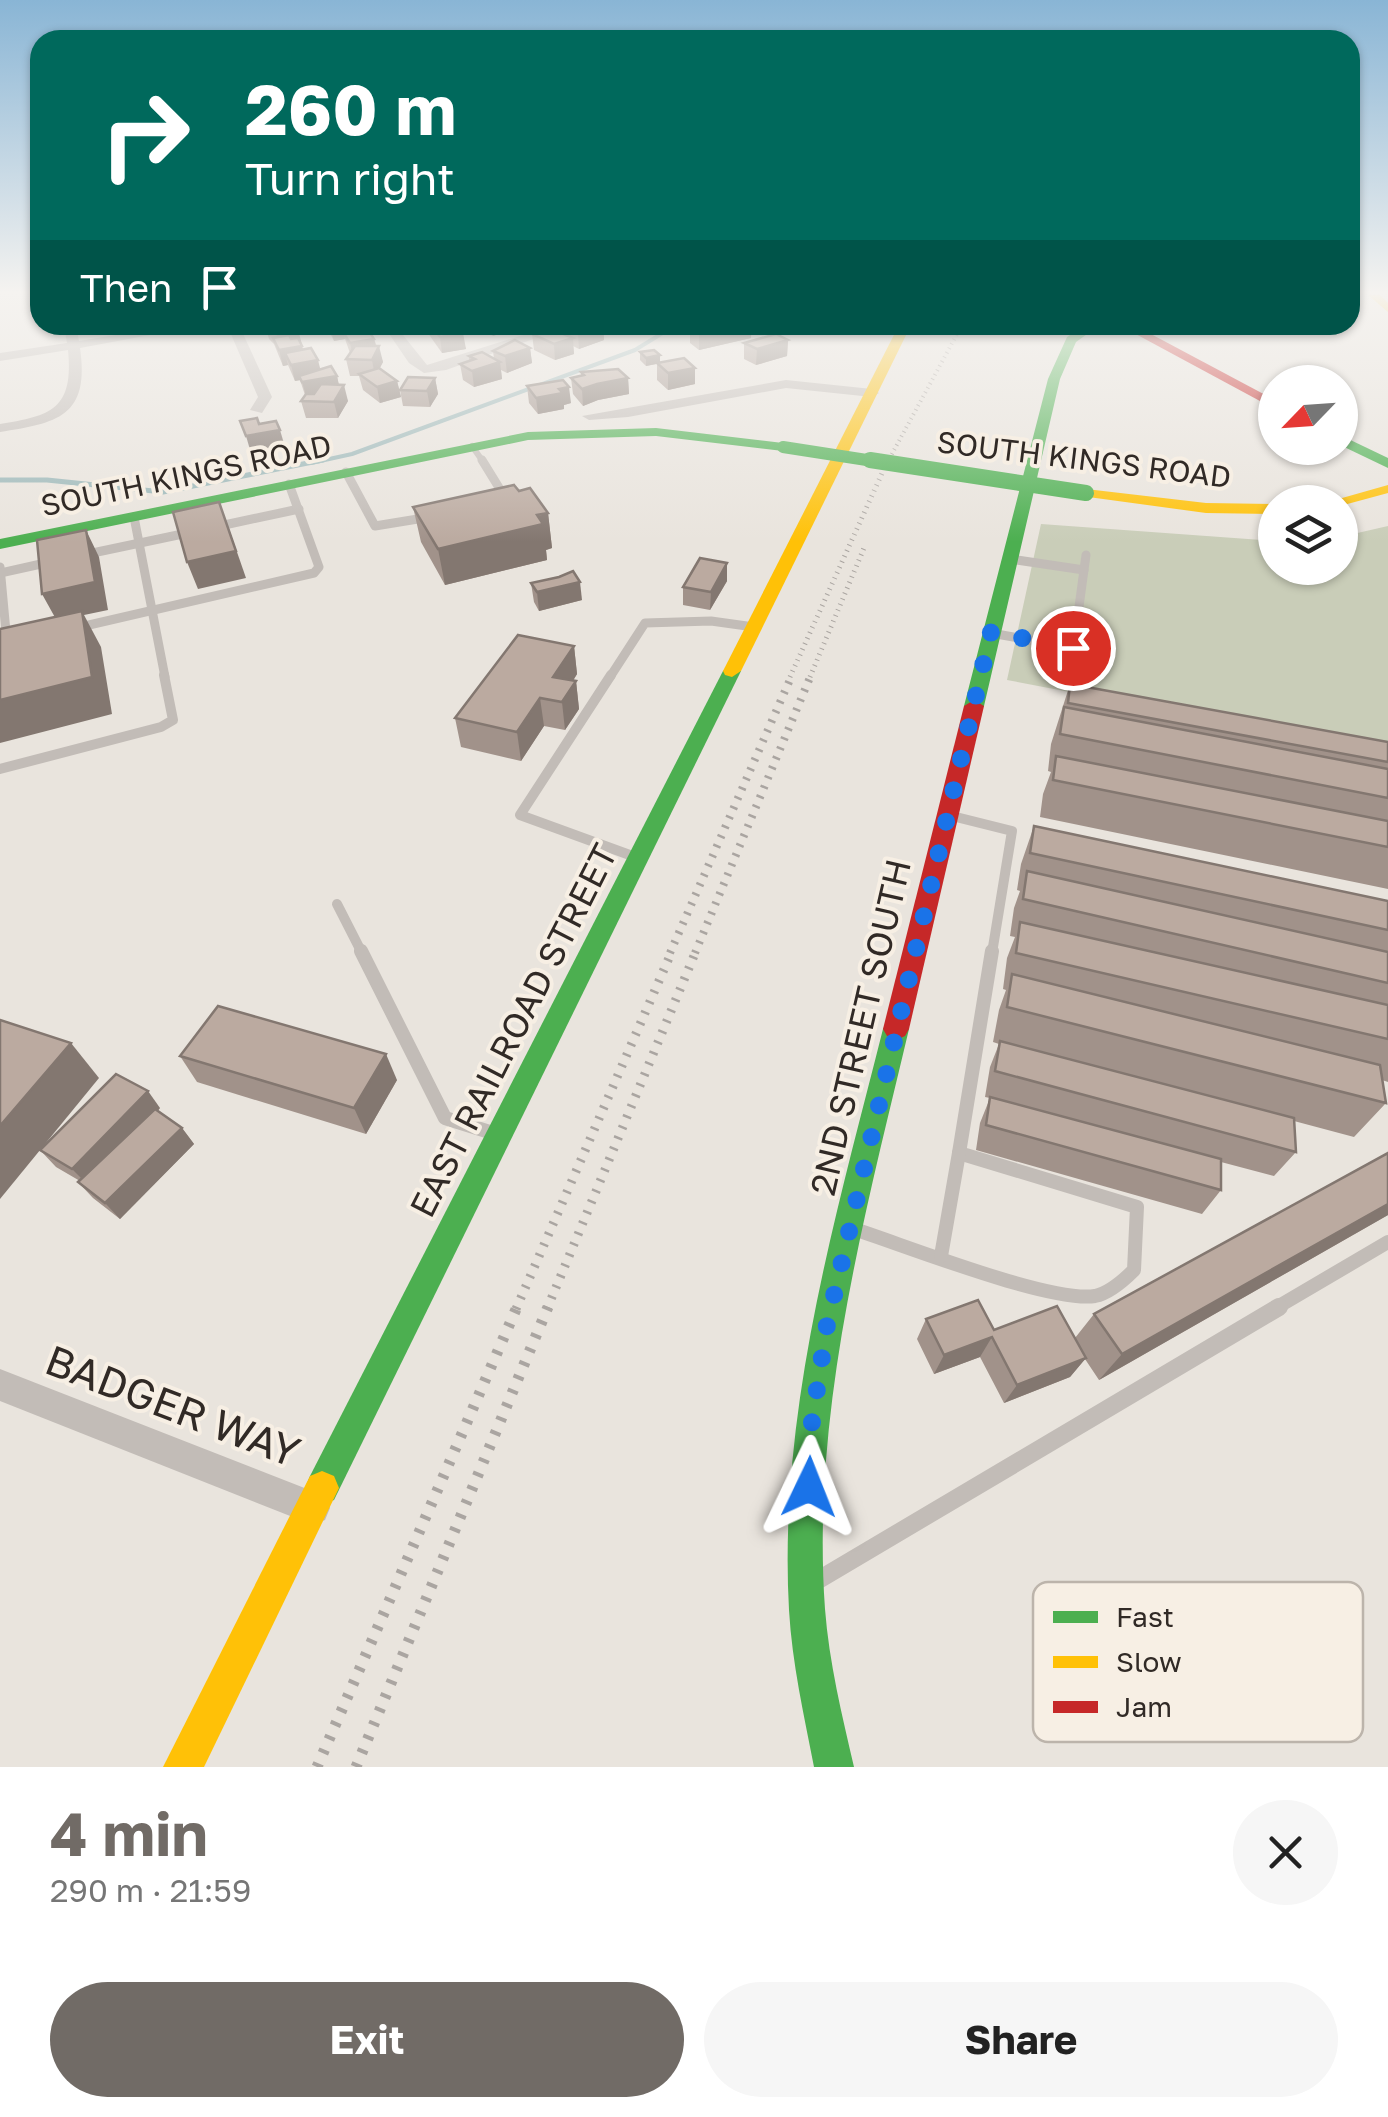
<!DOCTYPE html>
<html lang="en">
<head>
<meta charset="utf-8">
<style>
	body { margin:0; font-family:"Golos Text",sans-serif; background:#f6f6f6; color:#222; height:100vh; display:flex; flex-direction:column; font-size:38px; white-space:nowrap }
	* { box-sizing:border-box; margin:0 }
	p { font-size:32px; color:#767676 }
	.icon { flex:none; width:55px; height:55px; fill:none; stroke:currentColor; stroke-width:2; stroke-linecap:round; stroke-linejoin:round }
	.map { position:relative; height:1767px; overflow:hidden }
	.drawer { display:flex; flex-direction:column; background:#fff; flex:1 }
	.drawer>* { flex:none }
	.top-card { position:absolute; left:30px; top:30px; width:1330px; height:305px; border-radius:30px; box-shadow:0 2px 8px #0004; background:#00695c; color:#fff; overflow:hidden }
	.needle { width:65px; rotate:245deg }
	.buttons { position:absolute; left:1258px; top:365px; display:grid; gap:20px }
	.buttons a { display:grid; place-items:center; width:100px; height:100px; border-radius:50%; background:#fff; box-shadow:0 2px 8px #0004; font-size:50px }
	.pin { position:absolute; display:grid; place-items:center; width:85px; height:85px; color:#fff; margin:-42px; border:5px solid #fff; border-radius:50%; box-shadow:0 2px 10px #0007 }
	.me { position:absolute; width:110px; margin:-55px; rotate:2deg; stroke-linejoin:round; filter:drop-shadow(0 0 8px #0008) }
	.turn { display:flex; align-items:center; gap:35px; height:210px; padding:0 50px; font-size:45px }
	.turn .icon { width:130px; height:130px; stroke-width:2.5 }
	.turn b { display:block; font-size:70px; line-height:85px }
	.then { display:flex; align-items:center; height:95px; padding:0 50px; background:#0003; gap:20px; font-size:38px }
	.round { display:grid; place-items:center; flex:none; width:105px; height:105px; border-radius:52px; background:#f6f6f6 }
	.head { display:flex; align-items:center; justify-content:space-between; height:170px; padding:0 50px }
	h1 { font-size:60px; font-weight:700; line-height:75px; color:#716b66 }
	.action { display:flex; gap:20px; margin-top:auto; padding:20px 50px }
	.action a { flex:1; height:115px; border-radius:60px; background:#716b66; color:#fff; font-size:40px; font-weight:700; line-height:115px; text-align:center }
	.action a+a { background:#f6f6f6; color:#222 }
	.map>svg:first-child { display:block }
</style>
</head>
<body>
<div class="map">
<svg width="1388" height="1767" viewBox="0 0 1388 1767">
	<rect width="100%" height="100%" fill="#e9e4dd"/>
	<polygon fill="#c9cdb8" points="1041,524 1275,541 1275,568 1340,568 1340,537 1388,526 1388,753 1007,680"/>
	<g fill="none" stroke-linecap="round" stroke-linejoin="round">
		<polyline stroke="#9bb7b8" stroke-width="4" points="311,463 352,454 635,350 674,326 688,325"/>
		<polyline stroke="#9bb7b8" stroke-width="5" points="0,480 47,480 163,492 323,460"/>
		<polyline stroke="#c2bcb7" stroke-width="6" points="472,446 484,463"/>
		<g stroke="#c2bcb7" stroke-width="9">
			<polyline points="482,460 506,499"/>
			<polyline points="346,472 375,526 430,517"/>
			<polyline points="134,517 165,677"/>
			<polyline points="215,527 299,509"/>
			<polyline points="83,555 192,532"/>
			<polyline points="1010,559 1084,570"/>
			<polyline points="0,567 7,643"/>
			<polyline points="0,573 50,562"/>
			<polyline points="76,628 314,573 319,567 289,484"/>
			<polyline points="991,633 1073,648"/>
			<polyline points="1071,666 1086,555"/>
			<polyline points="610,677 645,623 711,621 754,627"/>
		</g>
		<g stroke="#c2bcb7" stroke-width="10">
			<polyline points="611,675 520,815 638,858"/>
			<polyline points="0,769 161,727 173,720 164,675"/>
			<polyline points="948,815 1012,831 992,953"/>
			<polyline points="337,904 362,953"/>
		</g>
		<g stroke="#c2bcb7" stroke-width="14">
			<polyline points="361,951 445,1118 496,1134"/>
			<path d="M854,1229C904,1245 1050,1303 1095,1296C1110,1293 1124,1280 1134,1270L1137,1207L959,1153L992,951"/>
			<polyline points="941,1256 959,1153"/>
			<polyline points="1274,1309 1388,1242"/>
		</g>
		<polyline stroke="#c2bcb7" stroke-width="18" points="820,1579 1279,1307"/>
		<g fill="#c2bcb7" fill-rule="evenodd">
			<path d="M64,325H76L79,341L176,325H204L80,348C90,417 57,423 0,432V424C51,416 74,409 68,350L0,361V353L67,343Z"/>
			<polygon points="227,325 239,325 272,397 262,413 250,410 258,397"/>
			<polygon points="383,325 395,325 427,365 555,325 573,325 446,370 424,373 409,363"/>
			<polygon points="786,380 872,389 879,393 872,397 786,388 628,417 589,420 582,416"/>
			<polygon points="0,1369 325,1496 330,1508 325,1520 313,1525 0,1401"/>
		</g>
		<g fill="#4caf50" fill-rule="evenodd">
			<polygon points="1086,325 1100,325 1076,342 1060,379 984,706 981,710 967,710 964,706 1048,379 1067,337"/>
			<polygon points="656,428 783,443 790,447 783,451 656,436 528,440 0,549 0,539 528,432"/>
			<polygon points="1340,435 1388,458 1388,468 1340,445"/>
			<polygon points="732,665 741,671 334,1500 322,1505 310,1500 305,1488 310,1476 723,671"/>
			<path d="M896,1018L905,1022L909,1029C864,1219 811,1412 825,1609C829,1662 842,1715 854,1767H814C804,1715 792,1663 789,1610C778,1412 835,1219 883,1029L887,1022Z"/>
		</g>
		<g fill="#ffc107" fill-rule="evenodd">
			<polygon points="1368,295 1380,295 1388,303 1388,312"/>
			<polygon points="899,325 911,325 741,671 732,677 725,675 723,671"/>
			<polygon points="1388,485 1388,493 1340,506 1340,502 1328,502"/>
			<polygon points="1086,489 1206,503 1275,504 1275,514 1206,513 1081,496 1081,490"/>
			<polygon points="322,1471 334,1476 339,1488 204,1767 163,1767 310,1476"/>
		</g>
		<g fill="#c62828" fill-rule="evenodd">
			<polygon points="1119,325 1134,325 1275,400 1275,409"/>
			<polygon points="974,700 984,706 909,1029 905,1036 896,1040 887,1036 883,1029 964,706"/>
		</g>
		<polyline stroke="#aaa5a1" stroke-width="4" stroke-dasharray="1 4" stroke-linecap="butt" points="887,463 962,325"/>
		<g stroke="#aaa5a1" stroke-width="5" stroke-dasharray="1 5" stroke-linecap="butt">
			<polyline points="790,677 888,460"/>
			<polyline points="810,677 864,548"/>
		</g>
		<g stroke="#aaa5a1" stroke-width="8" stroke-dasharray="2.5 8" stroke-linecap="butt">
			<polyline points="670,953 792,675"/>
			<polyline points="695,953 811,675"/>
		</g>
		<g stroke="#aaa5a1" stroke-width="9" stroke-dasharray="2.5 9" stroke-linecap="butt">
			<polyline points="516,1309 672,951"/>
			<polyline points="547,1309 696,951"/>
		</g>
		<g stroke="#aaa5a1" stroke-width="11" stroke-dasharray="4 11" stroke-linecap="butt">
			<polyline points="317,1767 517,1307"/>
			<polyline points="356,1767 548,1307"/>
		</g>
		<polyline stroke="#4caf50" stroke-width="12" points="783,447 886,463"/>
		<polyline stroke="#4caf50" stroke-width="16" points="870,460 1086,493"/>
	</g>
	<g fill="#a1928a">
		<polygon points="265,325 295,325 303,350 320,370 337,376 339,385 348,401 338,418 306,418 301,401 305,395 300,380 295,381 288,365 283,366 274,344 269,339"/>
		<polygon points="326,325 364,325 374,339 383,362 380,368 397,381 401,397 380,403 363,390 359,376 350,376 346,359 350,353 345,339 334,341"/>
		<polygon points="425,325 457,325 466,349 442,353 425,329"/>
		<polygon points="479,325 514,325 514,329 493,336 480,329"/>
		<polygon points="571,325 642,325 642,326 622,335 603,328 604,340 579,349 573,346 574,354 555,360 534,350 532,334 565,335 565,327"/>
		<polygon points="831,325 859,325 859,329 854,335 831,332"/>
		<polygon points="690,328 751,338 699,350 690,343"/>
		<polygon points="788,340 787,356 756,365 744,359 744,343"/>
		<polygon points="530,348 532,363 507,373 501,370 502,379 474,387 463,380 460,364 469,361 469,356 494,359 493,351"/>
		<polygon points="640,352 660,355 660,363 695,384 668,390 657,380 657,364 646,366 640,360"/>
		<polygon points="581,372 628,378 629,394 598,400 583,406 573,394 571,378 581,376"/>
		<polygon points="435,378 438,394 430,407 403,406 400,390"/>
		<polygon points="527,386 571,403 564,405 564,409 538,414 529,403"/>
		<polygon points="519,491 548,513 552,548 546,550 547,560 445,585 421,542 413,507"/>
		<polygon points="727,563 727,581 710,610 683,605 683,587"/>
		<polygon points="531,583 582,600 539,611 534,602"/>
		<polygon points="574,646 577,674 573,681 576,681 579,709 565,730 544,726 521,761 461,747 455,718"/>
		<polygon points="1070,684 1388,742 1388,889 1040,817 1043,794 1051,772 1048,771 1051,744"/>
		<polygon points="1034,826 1388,901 1388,1082 1382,1080 1386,1103 1354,1137 1294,1121 1296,1152 1274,1176 1221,1162 1221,1190 1202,1214 976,1150 980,1123 990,1098 985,1097 990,1067 999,1044 993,1042 999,1010 1006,990 1003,989 1007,958 1015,937 1010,936 1014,908 1020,891 1017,890 1021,864"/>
		<polygon points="180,1056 397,1080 366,1134 197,1082"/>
		<polygon points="160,1108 158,1111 182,1128 194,1144 120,1219 93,1198 78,1182 80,1181 56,1167 40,1150"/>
		<polygon points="1388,1153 1388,1215 1099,1380 1085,1359 1070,1377 1004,1403 980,1357 934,1374 917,1339 926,1319 994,1330 1075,1338 1094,1314"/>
	</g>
	<g fill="#837770">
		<polygon points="330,325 364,325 367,336 343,332 345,339 334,341"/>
		<polygon points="491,325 514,325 514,329 493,336"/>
		<polygon points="603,325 604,340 579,349 578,333"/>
		<polygon points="622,325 642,325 642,326 622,335"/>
		<polygon points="741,325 752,325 751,338 699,350 699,334"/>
		<polygon points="298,329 302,345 280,349 276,333"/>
		<polygon points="463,333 466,349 442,353 440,337"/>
		<polygon points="573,338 574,354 555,360 554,344"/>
		<polygon points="374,339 377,351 379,346 383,362 375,376 372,360 354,359 350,343"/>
		<polygon points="788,340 787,356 756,365 757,349"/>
		<polygon points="302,346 306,362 318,360 322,376 295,381 291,365 285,353 288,365 283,366 279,350"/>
		<polygon points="530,348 532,363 507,373 505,356"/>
		<polygon points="660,355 660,363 646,366 646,358"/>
		<polygon points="500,362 502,379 474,387 472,371"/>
		<polygon points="695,368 695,384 668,390 668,373"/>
		<polygon points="337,376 340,391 344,385 348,401 338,418 334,402 307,399 302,382"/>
		<polygon points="435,378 438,394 430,407 427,391"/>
		<polygon points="628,378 629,394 598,400 583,406 582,389 597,384"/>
		<polygon points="397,381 401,397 380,403 377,387"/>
		<polygon points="569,387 571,403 564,405 564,409 538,414 536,398 559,389"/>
		<polygon points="280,430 285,447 251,453 246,436"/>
		<polygon points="548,513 552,548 546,550 547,560 445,585 438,549"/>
		<polygon points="229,529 246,578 198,589 187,562"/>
		<polygon points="86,530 99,557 108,610 84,615 101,647 112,714 0,743 0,700 57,621 42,594"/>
		<polygon points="727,563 727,581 710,610 711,592"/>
		<polygon points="580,582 582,600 539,611 537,592"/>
		<polygon points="574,646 577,674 559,702 553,677"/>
		<polygon points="576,681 579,709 565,730 562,702"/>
		<polygon points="540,698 544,726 521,761 517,732"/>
		<polygon points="71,1043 99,1078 0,1199 0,1126"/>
		<polygon points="386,1054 397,1080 366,1134 354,1108"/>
		<polygon points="148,1091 160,1108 88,1185 72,1169"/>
		<polygon points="182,1128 194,1144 120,1219 105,1203"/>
		<polygon points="1388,1204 1388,1215 1099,1380 1122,1354"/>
		<polygon points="992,1337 980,1357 934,1374 944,1355"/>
		<polygon points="1086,1358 1070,1377 1004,1403 1017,1385"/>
	</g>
	<g fill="#bbaaa0" stroke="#837770" stroke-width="2.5">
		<polygon points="266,325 295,325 298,329 276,333"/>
		<polygon points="431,325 457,325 463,333 440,337"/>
		<polygon points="571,325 602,325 578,333 565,327"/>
		<polygon points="703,325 741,325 699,334 690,328"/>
		<polygon points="367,328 374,339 350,343 343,332"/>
		<polygon points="556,331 573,338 554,344 532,334"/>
		<polygon points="776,334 788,340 757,349 744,343"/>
		<polygon points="289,335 291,339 298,338 302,346 279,350 273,338"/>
		<polygon points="515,340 530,348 505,356 493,351"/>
		<polygon points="355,346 379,346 372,360 346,359"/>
		<polygon points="311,348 318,360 291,365 285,353"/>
		<polygon points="654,350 660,355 646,358 640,352"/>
		<polygon points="482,352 500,362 472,371 460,364 475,359 469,356"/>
		<polygon points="684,358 695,368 668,373 657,363"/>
		<polygon points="331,366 337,376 302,382 299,376"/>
		<polygon points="379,368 397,381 377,387 359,374"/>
		<polygon points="618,369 628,378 597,384 582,389 571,378 584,375 581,372"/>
		<polygon points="408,377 435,378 427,391 400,390"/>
		<polygon points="563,380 569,387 559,389 563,393 536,398 527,386"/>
		<polygon points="321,384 344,385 334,402 301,401 306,394 314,394"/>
		<polygon points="257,418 259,424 276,421 280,430 246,436 240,421"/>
		<polygon points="514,485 519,491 530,488 548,513 537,515 543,524 438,549 413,507"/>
		<polygon points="219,502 236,551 187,562 173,512"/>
		<polygon points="86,530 95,582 42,594 37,540"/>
		<polygon points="700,558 727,563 711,592 683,587"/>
		<polygon points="573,571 580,582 537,592 531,583 559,577"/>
		<polygon points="82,611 92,677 0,700 0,629"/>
		<polygon points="518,635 574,646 553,677 576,681 562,702 540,698 517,732 455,718"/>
		<polygon points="1070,684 1388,742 1388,762 1068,703"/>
		<polygon points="1064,707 1388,769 1388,798 1060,734"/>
		<polygon points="1056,756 1388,821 1388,847 1053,780"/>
		<polygon points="1034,826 1388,901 1388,930 1030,853"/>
		<polygon points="1027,871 1388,952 1388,983 1023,899"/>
		<polygon points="1020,922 1388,1005 1388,1039 1016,953"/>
		<polygon points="1012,974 1380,1065 1386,1103 1007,1007"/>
		<polygon points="218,1006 386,1054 354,1108 180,1056"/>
		<polygon points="0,1020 71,1043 0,1126"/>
		<polygon points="1000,1041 1294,1118 1296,1152 995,1071"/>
		<polygon points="116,1074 148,1091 72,1169 40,1150"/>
		<polygon points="990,1097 1221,1159 1221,1190 986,1125"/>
		<polygon points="155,1109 182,1128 105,1203 78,1182"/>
		<polygon points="1388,1153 1388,1204 1122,1354 1094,1314"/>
		<polygon points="978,1300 994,1330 1057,1306 1086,1358 1017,1385 992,1337 944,1355 926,1319"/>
	</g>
	<linearGradient id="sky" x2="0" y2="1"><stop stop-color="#89b5d5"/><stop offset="0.54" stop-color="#f5f3f0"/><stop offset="1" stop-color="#f5f3f0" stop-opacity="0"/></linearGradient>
	<rect width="1388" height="542" fill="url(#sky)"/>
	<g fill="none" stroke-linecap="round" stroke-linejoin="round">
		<polyline stroke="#1a73e8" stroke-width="18" stroke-dasharray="0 32.4" points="809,1487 812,1421 827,1325 991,632 1073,648"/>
	</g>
	<g text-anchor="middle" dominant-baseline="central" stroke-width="8" stroke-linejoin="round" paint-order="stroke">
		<g font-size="30" fill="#312a26" stroke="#f7efe4">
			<text transform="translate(1084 459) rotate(7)">SOUTH KINGS ROAD</text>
			<text transform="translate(186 475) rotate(-12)">SOUTH KINGS ROAD</text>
		</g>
		<g font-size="35" fill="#312a26" stroke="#f7efe4">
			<text transform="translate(860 1027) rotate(-77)">2ND STREET SOUTH</text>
			<text transform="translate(513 1030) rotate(-63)">EAST RAILROAD STREET</text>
		</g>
		<g font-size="42" fill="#312a26" stroke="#f7efe4">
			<text transform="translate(173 1405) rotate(21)">BADGER WAY</text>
		</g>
	</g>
	<rect x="1033" y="1582" width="330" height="160" rx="15" fill="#f7efe4" stroke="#bcb4ab" stroke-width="2.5"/>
	<rect x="1053" y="1611" width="45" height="12" fill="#4caf50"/>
	<rect x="1053" y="1656" width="45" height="12" fill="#ffc107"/>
	<rect x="1053" y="1701" width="45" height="12" fill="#c62828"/>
	<g font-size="28" fill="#312a26">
		<text x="1116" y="1627">Fast</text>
		<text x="1116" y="1672">Slow</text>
		<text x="1116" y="1717">Jam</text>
	</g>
</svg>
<div class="buttons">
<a><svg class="needle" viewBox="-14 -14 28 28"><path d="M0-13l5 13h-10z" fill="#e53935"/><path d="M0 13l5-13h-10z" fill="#767676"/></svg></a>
<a><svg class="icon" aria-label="layers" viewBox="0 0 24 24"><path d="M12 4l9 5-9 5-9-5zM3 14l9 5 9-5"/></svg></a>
</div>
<div class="pin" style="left:1073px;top:648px;background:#d93025"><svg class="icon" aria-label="arrive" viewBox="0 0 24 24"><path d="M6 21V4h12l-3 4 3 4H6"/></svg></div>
<svg class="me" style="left:809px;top:1487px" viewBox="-20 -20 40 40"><path d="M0-17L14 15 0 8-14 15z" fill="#1a73e8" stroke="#fff" stroke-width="4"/></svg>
<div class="top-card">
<div class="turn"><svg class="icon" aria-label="right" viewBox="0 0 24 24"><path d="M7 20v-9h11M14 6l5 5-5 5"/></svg><div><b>260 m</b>Turn right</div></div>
<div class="then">Then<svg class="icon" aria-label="arrive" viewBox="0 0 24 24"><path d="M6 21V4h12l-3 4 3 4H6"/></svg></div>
</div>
</div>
<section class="drawer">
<div class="head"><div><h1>4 min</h1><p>290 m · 21:59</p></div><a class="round"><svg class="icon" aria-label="close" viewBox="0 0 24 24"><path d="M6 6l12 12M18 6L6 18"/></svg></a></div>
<div class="action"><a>Exit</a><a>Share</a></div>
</section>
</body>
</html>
